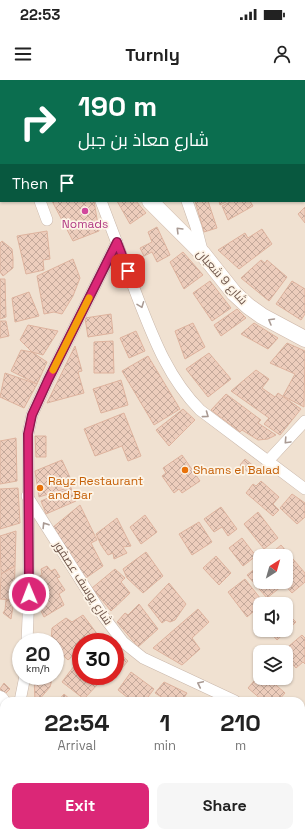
<!DOCTYPE html>
<html lang="en">
<head>
<meta charset="utf-8">
<style>
	body { margin:0; font-family:"Space Grotesk",Cairo,sans-serif; background:#f6f6f6; color:#222; height:100vh; display:flex; flex-direction:column; font-size:15px; white-space:nowrap }
	* { box-sizing:border-box; margin:0 }
	p { font-size:13px; color:#767676 }
	.icon { flex:none; width:22px; height:22px; fill:none; stroke:currentColor; stroke-width:2; stroke-linecap:round; stroke-linejoin:round }
	.map { position:relative; flex:1; overflow:hidden }
	.details { position:absolute; left:0px; top:617px; width:305px; height:140px; display:flex; flex-direction:column; background:#fff; border-radius:12px 12px 0 0; box-shadow:0 1px 3px #0004 }
	.details>* { flex:none }
	.top-card { position:absolute; left:0px; top:0px; width:305px; height:122px; box-shadow:0 1px 3px #0004; background:#0b6e4f; color:#fff; overflow:hidden }
	.needle { width:26px; rotate:37deg }
	.fabs { position:absolute; left:253px; top:469px; display:grid; gap:8px }
	.fabs a { display:grid; place-items:center; width:40px; height:40px; border-radius:8px; background:#fff; box-shadow:0 1px 3px #0004; font-size:20px }
	.speed { position:absolute; left:12px; top:553px; display:flex; gap:8px; font-size:20px; font-weight:700; text-align:center }
	.speed>* { display:grid; place-content:center; width:52px; height:52px; border-radius:50%; background:#fff; box-shadow:0 1px 3px #0004; line-height:1 }
	.speed small { font-size:10px; font-weight:400 }
	.speed .limit { border:6px solid #d22; background:#fff; color:#111 }
	.pin { position:absolute; display:grid; place-items:center; width:34px; height:34px; color:#fff; margin:-17px; border-radius:8px; box-shadow:0 2px 6px #0006 }
	.me { position:absolute; width:44px; margin:-22px; rotate:359deg; stroke-linejoin:round; filter:drop-shadow(0 0 3px #0008) }
	.turn { display:flex; align-items:center; gap:14px; height:84px; padding:0 12px; font-size:18px }
	.turn .icon { width:52px; height:52px; stroke-width:2.5 }
	.turn b { display:block; font-size:28px; line-height:34px }
	.then { display:flex; align-items:center; height:38px; padding:0 12px; background:#0003; gap:8px; font-size:15px }
	.eta { display:flex; justify-content:space-evenly; align-items:center; height:68px; text-align:center }
	.eta b { font-size:24px; font-weight:600; line-height:28px }
	.cta { display:flex; gap:8px; margin-top:auto; padding:8px 12px }
	.cta a { flex:1; height:46px; border-radius:8px; background:#db2777; color:#fff; font-size:16px; font-weight:600; line-height:46px; text-align:center }
	.cta a+a { background:#f6f6f6; color:#222 }
	.status { display:flex; justify-content:space-between; align-items:center; height:28px; padding:0 20px; background:#fff; direction:ltr }
	.status svg { height:11px; fill:currentColor }
	header { display:flex; justify-content:space-between; align-items:center; height:52px; padding:0 12px; background:#fff; font-size:18px; font-weight:600 }
	.map>svg:first-child { display:block }
</style>
</head>
<body>
<div class="status"><b>22:53</b><svg viewBox="0 0 49 12"><path d="M0 12V9h3v3zM5 12V6h3v6zM10 12V3h3v9zM15 12V0h3v12zM26 1h20v11H26zM47 4h2v5h-2z"/></svg></div>
<header><svg class="icon" aria-label="menu" viewBox="0 0 24 24"><path d="M4 6h16M4 12h16M4 18h16"/></svg>Turnly<svg class="icon" aria-label="person" viewBox="0 0 24 24"><circle cx="12" cy="8" r="4"/><path d="M4 21q1-7 8-7t8 7"/></svg></header>
<div class="map">
<svg width="305" height="757" viewBox="0 0 305 757">
	<defs>
		<pattern id="building-cross-hatch" width="8" height="8" patternUnits="userSpaceOnUse"><rect width="8" height="8" fill="#edcdbc"/><path d="M0 0l8 8M0 8l8-8" fill="none" stroke="#c4a99b"/></pattern>
	</defs>
	<rect width="100%" height="100%" fill="#faefe2"/>
	<path fill="#f0e1d1" fill-rule="evenodd" d="M0,0L237,1H1V121H304L305,70V757H0ZM260,476H286V502H260ZM260,524H286V550H260ZM21,562H55V596H21ZM81,562H115V596H81ZM260,572H286V598H260ZM4,621H301V753H4Z"/>
	<g fill="url(#building-cross-hatch)" stroke="#deb39e">
		<polygon points="41,0 83,0 82,1"/>
		<polygon points="288,0 305,0 305,12 304,13 304,1 287,1"/>
		<polygon points="0,31 1,32 1,62 0,61"/>
		<polygon points="1,75 1,104 0,103"/>
		<polygon points="305,93 305,113 304,113"/>
		<polygon points="52,121 94,121 99,151 73,161"/>
		<polygon points="117,121 136,121 146,133 130,144"/>
		<polygon points="195,121 208,121 217,148 204,152"/>
		<polygon points="219,121 228,121 220,125"/>
		<polygon points="232,121 250,121 253,126 228,140 222,126"/>
		<polygon points="305,127 305,143 298,134"/>
		<polygon points="157,147 170,175 157,182 152,172 144,176 140,168 152,162 148,152"/>
		<polygon points="262,149 272,164 239,189 218,170 245,153 248,158"/>
		<polygon points="47,151 50,179 43,180 44,190 26,194 17,156"/>
		<polygon points="2,161 12,169 13,178 13,188 3,196 0,192 0,163"/>
		<polygon points="183,172 203,195 184,209 170,182"/>
		<polygon points="73,179 80,198 73,216 62,234 54,232 44,234 37,196"/>
		<polygon points="261,180 265,183 267,180 287,197 269,221 241,198"/>
		<polygon points="0,199 5,199 6,237 0,239"/>
		<polygon points="210,201 231,228 212,241 193,213"/>
		<polygon points="292,201 305,209 305,234 301,240 276,224"/>
		<polygon points="29,212 39,236 15,242 12,218"/>
		<polygon points="237,229 246,238 221,256 214,245"/>
		<polygon points="111,234 113,253 88,257 85,238"/>
		<polygon points="0,241 6,241 9,256 0,258"/>
		<polygon points="193,243 205,267 185,279 175,251"/>
		<polygon points="254,243 278,258 268,269 241,254"/>
		<polygon points="28,245 58,251 43,275 32,272 20,260"/>
		<polygon points="136,251 145,271 129,278 120,258"/>
		<polygon points="113,261 114,293 94,293 94,262"/>
		<polygon points="287,263 305,271 304,327 283,316 295,294 270,283"/>
		<polygon points="75,266 82,291 78,292 84,313 47,323"/>
		<polygon points="21,270 32,272 47,282 37,304 11,291"/>
		<polygon points="209,273 231,299 208,317 186,289"/>
		<polygon points="148,276 180,329 154,345 122,291"/>
		<polygon points="256,290 269,299 262,308 275,317 278,313 301,329 280,355 264,344 269,338 231,311"/>
		<polygon points="5,293 37,304 24,328 0,317"/>
		<polygon points="121,300 128,325 101,333 93,309"/>
		<polygon points="226,314 261,340 258,343 276,355 268,359 258,360 242,350 240,352 211,330"/>
		<polygon points="183,329 195,340 169,366 156,350"/>
		<polygon points="124,333 141,376 128,381 122,366 95,376 84,349"/>
		<polygon points="35,356 46,356 46,377 36,377"/>
		<polygon points="16,358 17,401 0,404 0,361"/>
		<polygon points="182,375 200,401 182,413 179,409 174,413 162,396 166,393 163,388"/>
		<polygon points="245,379 255,387 249,393 240,385"/>
		<polygon points="62,380 74,406 39,417 35,391"/>
		<polygon points="261,401 279,417 273,424 279,430 273,436 246,413 253,404 256,406"/>
		<polygon points="18,408 20,443 0,449 0,409"/>
		<polygon points="71,408 76,421 46,434 41,421"/>
		<polygon points="292,414 305,423 305,437 297,444 280,428"/>
		<polygon points="80,425 97,460 91,463 103,486 83,500 52,448"/>
		<polygon points="221,427 237,449 228,456 222,447 214,452 204,439"/>
		<polygon points="258,432 278,458 264,469 244,444"/>
		<polygon points="145,435 157,452 141,464 130,447"/>
		<polygon points="117,438 131,466 123,467 127,473 114,479 113,473 108,475 101,465 96,454"/>
		<polygon points="199,442 212,462 192,475 179,454"/>
		<polygon points="16,451 15,486 1,494 0,456"/>
		<polygon points="242,458 256,476 243,486 229,468"/>
		<polygon points="281,465 305,493 305,502 292,513 282,502 286,502 286,476 268,476"/>
		<polygon points="146,472 163,496 143,513 127,498 123,489"/>
		<polygon points="216,476 231,493 219,505 203,488"/>
		<polygon points="260,485 260,502 278,502 282,506 267,518 247,495"/>
		<polygon points="15,486 14,520 0,519 1,494"/>
		<polygon points="47,486 51,491 55,489 60,497 57,498 65,510 59,514 64,525 44,537 32,513 39,508 33,499 42,495 41,489"/>
		<polygon points="115,489 125,498 121,502 130,513 111,531 92,508"/>
		<polygon points="245,499 264,523 260,524 260,526 247,537 228,512"/>
		<polygon points="169,503 186,524 175,540 170,542 166,540 162,543 148,525"/>
		<polygon points="6,520 14,520 11,539 3,533 5,530"/>
		<polygon points="139,524 158,549 138,567 117,542 125,533 128,535"/>
		<polygon points="198,529 209,542 192,558 200,569 182,585 153,568"/>
		<polygon points="286,532 296,542 277,560 268,550 286,550"/>
		<polygon points="83,535 98,555 90,562 81,562 81,569 68,580 55,568 55,562 51,562 52,548 66,538 72,542"/>
		<polygon points="302,555 305,558 305,584 303,582 296,588 286,577 286,572 282,572"/>
		<polygon points="115,569 128,581 115,596"/>
		<polygon points="77,582 81,586 81,596 91,596 98,604 84,619 62,602"/>
		<polygon points="131,592 154,609 145,621 132,621 118,610"/>
		<polygon points="260,594 260,598 268,598 285,613 278,621 263,621 248,608"/>
		<polygon points="34,596 53,596 50,607 38,621 35,621"/>
		<polygon points="106,596 115,596 111,600"/>
		<polygon points="164,602 187,613 182,621 168,621 155,613"/>
		<polygon points="4,603 10,609 5,614 0,609"/>
		<polygon points="64,614 72,621 58,621"/>
		<polygon points="303,629 305,631 305,660 302,663 301,632"/>
		<polygon points="4,682 4,695 0,691 0,687"/>
		<polygon points="303,687 305,688 305,713 301,709 301,688"/>
		<polygon points="66,753 84,753 82,757 69,757"/>
		<polygon points="152,753 216,753 213,757 158,757"/>
		<polygon points="242,753 291,753 287,757 238,757"/>
	</g>
	<g fill="none" stroke-linecap="round" stroke-linejoin="round">
		<g stroke="#c9b7aa" stroke-width="12">
			<g id="street">
				<polyline points="133,0 133,1"/>
				<polyline points="0,25 1,26"/>
				<polyline points="0,67 1,68"/>
				<polyline points="40,121 47,140"/>
				<path d="M101,121C113,153 125,184 137,216C153,257 168,298 200,330L305,409"/>
				<polyline points="187,121 196,147 203,174"/>
				<polyline points="268,381 305,341"/>
				<polyline points="27,416 104,537 123,562 143,578 235,621"/>
				<polyline points="27,562 29,514 28,354 32,335 48,300 117,162"/>
				<polyline points="20,621 25,596"/>
				<polyline points="301,668 305,672"/>
				<polyline points="0,674 4,669"/>
				<polyline points="100,757 103,753"/>
				<polyline points="223,757 226,753"/>
			</g>
		</g>
		<g stroke="#ceb8aa" stroke-width="17">
			<g id="secondary">
				<polyline points="250,0 251,1"/>
				<polyline points="0,9 1,9"/>
				<polyline points="304,46 305,47"/>
				<polyline points="150,121 203,174 234,213 248,226 262,236 305,259"/>
				<polyline points="0,619 4,624"/>
				<polyline points="134,753 139,757"/>
			</g>
		</g>
		<use href="#street" stroke="#fff" stroke-width="11"/>
		<use href="#secondary" stroke="#fff" stroke-width="16"/>
	</g>
	<defs><path id="oneway-chevron" d="M-2-3.5L2.5 0L-2 3.5" fill="none" stroke-width="1.6" stroke-linecap="round" stroke-linejoin="round"/></defs>
	<g stroke="#a99a93">
		<use href="#oneway-chevron" transform="translate(179 150) rotate(-135)"/>
		<use href="#oneway-chevron" transform="translate(141 225) rotate(69)"/>
		<use href="#oneway-chevron" transform="translate(271 241) rotate(-150)"/>
		<use href="#oneway-chevron" transform="translate(206 335) rotate(36)"/>
		<use href="#oneway-chevron" transform="translate(287 361) rotate(133)"/>
		<use href="#oneway-chevron" transform="translate(45 445) rotate(-122)"/>
		<use href="#oneway-chevron" transform="translate(200 604) rotate(-155)"/>
	</g>
	<g fill="none" stroke-linecap="round" stroke-linejoin="round">
		<g stroke="#8e194d" stroke-width="10">
			<polyline id="route" points="29,514 28,354 32,335 48,300 117,162 128,191"/>
		</g>
		<use href="#route" stroke="#db2777" stroke-width="7"/>
		<polyline stroke="#f59e0b" stroke-width="7" points="53,290 89,218"/>
	</g>
	<circle fill="#d1479c" stroke="#fdf4e7" stroke-width="1.5" cx="85" cy="131" r="4"/>
	<g fill="#e8710a" stroke="#fdf4e7" stroke-width="1.5">
		<circle cx="185" cy="390" r="4"/>
		<circle cx="40" cy="408" r="4"/>
	</g>
	<g text-anchor="middle" dominant-baseline="central" stroke-width="3.5" stroke-linejoin="round" paint-order="stroke">
		<g font-size="12" fill="#b23c85" stroke="#fdf4e7">
			<text x="85" y="144">Nomads</text>
		</g>
		<g font-size="12" fill="#6f564b" stroke="#fdf4e7">
			<text transform="translate(222 197) rotate(48)">شارع 9 شعبان</text>
			<text transform="translate(83 503) rotate(57)">شارع يوسف عصفور</text>
		</g>
		<g font-size="12" fill="#c56008" stroke="#fdf4e7" text-anchor="start">
			<text x="193" y="390">Shams el Balad</text>
			<text x="48" y="401">Rayz Restaurant<tspan x="48" dy="14">and Bar</tspan></text>
		</g>
	</g>
</svg>
<div class="fabs">
<a><svg class="needle" viewBox="-14 -14 28 28"><path d="M0-13l5 13h-10z" fill="#e53935"/><path d="M0 13l5-13h-10z" fill="#767676"/></svg></a>
<a><svg class="icon" aria-label="sound" viewBox="0 0 24 24"><path d="M4 9h4l5-4v14l-5-4H4zM17 9q2 3 0 6"/></svg></a>
<a><svg class="icon" aria-label="layers" viewBox="0 0 24 24"><path d="M12 4l9 5-9 5-9-5zM3 14l9 5 9-5"/></svg></a>
</div>
<div class="speed"><div>20<small>km/h</small></div><div class="limit">30</div></div>
<div class="pin" style="left:128px;top:191px;background:#d93025"><svg class="icon" aria-label="arrive" viewBox="0 0 24 24"><path d="M6 21V4h12l-3 4 3 4H6"/></svg></div>
<svg class="me" style="left:29px;top:514px" viewBox="-20 -20 40 40"><circle r="17" fill="#db2777" stroke="#fff" stroke-width="3"/><path d="M0-11L8 9 0 5-8 9z" fill="#fff"/></svg>
<div class="top-card">
<div class="turn"><svg class="icon" aria-label="right" viewBox="0 0 24 24"><path d="M7 20v-9h11M14 6l5 5-5 5"/></svg><div><b>190 m</b>شارع معاذ بن جبل</div></div>
<div class="then">Then<svg class="icon" aria-label="arrive" viewBox="0 0 24 24"><path d="M6 21V4h12l-3 4 3 4H6"/></svg></div>
</div>
<section class="details">
<div class="eta">
<div><b>22:54</b><p>Arrival</p></div>
<div><b>1</b><p>min</p></div>
<div><b>210</b><p>m</p></div>
</div>
<div class="cta"><a>Exit</a><a>Share</a></div>
</section>
</div>
</body>
</html>
